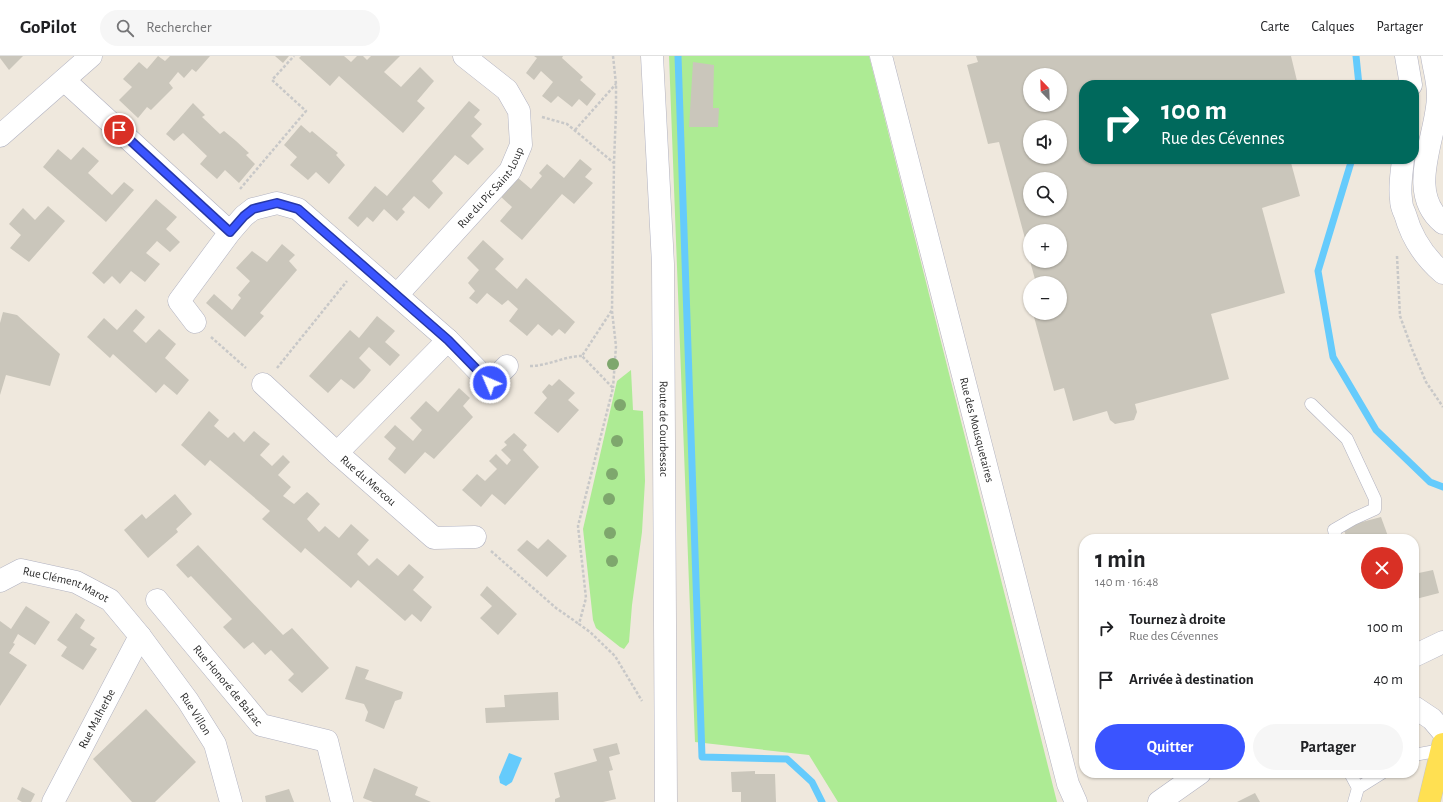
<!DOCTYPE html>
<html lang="fr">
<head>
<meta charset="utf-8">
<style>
	body { margin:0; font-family:"Alegreya Sans",sans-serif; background:#f6f6f6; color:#202124; height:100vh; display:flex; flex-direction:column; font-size:15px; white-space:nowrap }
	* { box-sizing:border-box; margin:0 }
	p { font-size:13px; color:#757577 }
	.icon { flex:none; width:22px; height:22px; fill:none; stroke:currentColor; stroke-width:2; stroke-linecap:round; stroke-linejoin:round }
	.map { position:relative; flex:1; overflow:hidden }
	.drawer { position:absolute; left:1079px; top:478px; width:340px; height:244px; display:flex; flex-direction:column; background:#fff; border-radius:16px; box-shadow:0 1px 3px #0004 }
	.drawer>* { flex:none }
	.top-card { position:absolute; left:1079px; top:24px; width:340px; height:84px; border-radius:16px; box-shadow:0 1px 3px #0004; background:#00695c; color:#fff; overflow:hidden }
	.needle { width:26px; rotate:337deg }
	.controls { position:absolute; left:1023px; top:12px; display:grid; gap:8px }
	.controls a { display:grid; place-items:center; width:44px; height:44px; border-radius:50%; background:#fff; box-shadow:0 1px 3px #0004; font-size:20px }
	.pin { position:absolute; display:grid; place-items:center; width:34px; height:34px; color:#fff; margin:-17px; border:2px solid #fff; border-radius:50%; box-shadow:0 1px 4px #0007 }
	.me { position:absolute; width:44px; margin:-22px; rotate:315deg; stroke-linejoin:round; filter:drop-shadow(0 0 3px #0008) }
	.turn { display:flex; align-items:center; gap:14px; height:84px; padding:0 16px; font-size:18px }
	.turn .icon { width:52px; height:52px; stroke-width:2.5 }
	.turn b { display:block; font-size:28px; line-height:34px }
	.round { display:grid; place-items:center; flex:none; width:42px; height:42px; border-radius:21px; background:#f6f6f6 }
	.overview { display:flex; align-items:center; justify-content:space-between; height:68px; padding:0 16px }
	h1 { font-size:24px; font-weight:600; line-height:30px }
	.action { display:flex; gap:8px; margin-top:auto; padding:8px 16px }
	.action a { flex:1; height:46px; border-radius:24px; background:#3a54ff; color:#fff; font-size:16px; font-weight:600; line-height:46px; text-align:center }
	.action a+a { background:#f6f6f6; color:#202124 }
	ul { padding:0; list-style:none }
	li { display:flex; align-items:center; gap:12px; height:52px; padding:0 16px }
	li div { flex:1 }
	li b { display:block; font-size:15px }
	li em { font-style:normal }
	header { display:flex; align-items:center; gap:24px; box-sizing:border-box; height:56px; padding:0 20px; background:#fff; border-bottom:1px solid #e0e0e0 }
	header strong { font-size:19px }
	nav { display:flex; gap:22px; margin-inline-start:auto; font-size:14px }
	.search { width:280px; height:36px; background:#f6f6f6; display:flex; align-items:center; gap:10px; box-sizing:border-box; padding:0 14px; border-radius:22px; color:#757577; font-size:15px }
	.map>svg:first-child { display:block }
</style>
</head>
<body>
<header>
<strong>GoPilot</strong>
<div class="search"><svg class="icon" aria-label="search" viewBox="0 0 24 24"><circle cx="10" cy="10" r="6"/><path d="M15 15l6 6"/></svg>Rechercher</div>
<nav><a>Carte</a><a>Calques</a><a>Partager</a></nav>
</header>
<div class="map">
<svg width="1443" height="746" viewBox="0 0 1443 746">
	<rect width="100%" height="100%" fill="#efe8dd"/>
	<g fill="#adeb94">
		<polygon points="669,0 869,0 1057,746 838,746 809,699 695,686"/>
		<polygon points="631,314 633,354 643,355 645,425 642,476 632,549 629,586 624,593 620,591 596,572 593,564 583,473 617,325"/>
	</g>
	<polygon fill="#65cbfc" points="509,697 522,702 512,726 506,730 500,727 499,721"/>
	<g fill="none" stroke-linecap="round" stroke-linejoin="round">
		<g stroke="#65cbfc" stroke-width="7">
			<polyline points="678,0 702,701 787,703 812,726 822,746"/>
			<polyline points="1356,0 1359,29"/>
			<polyline points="1352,103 1318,215 1333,301 1376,374 1430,426 1443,431"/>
		</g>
	</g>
	<g fill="#cac6bb" fill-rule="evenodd">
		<polygon points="0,0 23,0 9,14 0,2"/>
		<polygon points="158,0 165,5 170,0 210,0 196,16 192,13 184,22 178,16 169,27 173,32 151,54 147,51 138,62 119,44 132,31 123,23 139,6 147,13"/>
		<polygon points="275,0 289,0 283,7"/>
		<polygon points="301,0 344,0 351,6 357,0 363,0 367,4 371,0 400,0 384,16 401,31 420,11 434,25 417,45 425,52 403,77 339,20 330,30 299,2"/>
		<polygon points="534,0 563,0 562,2 583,21 580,24 596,38 587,50 579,43 572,51 558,40 551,47 542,40 553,26 541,15 534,24 526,17 537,2"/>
		<path d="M976,0H1291L1298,29H1084V103H1290L1300,140L1262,152L1285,237L1211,258L1229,323L1135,348L1137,356L1134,364L1115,368L1110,364L1107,355L1073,365L1064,332L1054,335L1033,257H1060V227H1036L1030,205H1060V175H1030V201L999,86L988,88L967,9L978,6ZM1030,19H1060V49H1030ZM1030,71H1060V101H1030ZM1030,123H1060V153H1030Z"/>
		<polygon points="693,6 714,9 713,52 719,52 718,71 689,71"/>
		<polygon points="469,45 480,54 474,61 482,68 471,80 484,93 468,109 455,99 432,125 443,137 429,153 414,140 402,153 405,156 397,165 384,153 373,166 367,161 358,171 348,162 375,130 387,140"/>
		<polygon points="193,47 205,59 202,61 220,78 224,75 236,85 249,97 246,99 255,108 239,127 225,114 217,123 200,108 207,100 183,77 174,85 166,78"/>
		<polygon points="301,69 310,77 312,75 338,97 336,99 345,109 329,128 316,116 308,124 290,109 297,101 284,89"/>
		<polygon points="83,91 99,105 88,117 112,139 124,126 134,134 106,166 43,111 58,93 71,104"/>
		<polygon points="580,103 592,113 585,121 593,127 574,148 562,138 522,184 500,165 512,151 500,140 517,121 531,133 542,120 539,117 547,108 564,122"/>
		<polygon points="156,143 177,161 166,173 180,186 170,196 157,185 146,197 160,208 145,226 131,215 120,228 112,220 104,228 92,217"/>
		<polygon points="48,150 65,165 29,206 10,192 21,179 9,168 23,152 35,164"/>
		<polygon points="483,184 504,203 495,213 517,233 526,222 575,266 565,278 559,273 552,280 538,268 527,280 509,265 518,253 508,244 502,249 487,237 477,248 469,242 475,235 468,227 479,214 467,202"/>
		<polygon points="282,188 295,199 289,205 297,214 260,257 264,260 245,281 206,247 214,238 232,254 241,242 238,239 250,225 236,212 252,195 267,206"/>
		<polygon points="136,253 145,261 133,275 146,287 159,273 176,288 165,302 189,324 177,339 164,328 156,337 113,298 110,302 87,281 104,262 117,274"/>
		<polygon points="3,256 17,259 60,298 50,330 6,319 0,339 0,267"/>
		<polygon points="377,260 395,275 385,286 400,299 390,310 369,291 359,302 371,314 363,324 354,333 341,323 328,337 309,320 350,274 359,282"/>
		<polygon points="559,323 575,337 568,344 579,354 558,377 534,357 547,342 542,336 549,328 552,330"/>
		<polygon points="459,332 470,342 463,350 473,361 434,403 425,396 405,418 388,403 396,392 384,381 395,369 413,385 422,374 410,362 426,345 438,356"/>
		<polygon points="209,355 219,364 214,370 228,382 234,376 244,386 254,375 262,382 270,388 260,399 272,410 283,399 290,406 278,419 291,431 283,440 294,448 307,436 313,441 320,448 307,463 319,476 325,470 339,482 351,468 369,484 357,498 369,510 377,502 398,520 409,508 424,521 413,534 432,551 421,566 412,558 405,565 358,524 351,532 305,492 301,497 262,463 270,455 210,404 205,410 181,389"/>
		<polygon points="514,377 527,389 523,394 539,411 505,449 492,438 481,451 462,434 477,418 485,425 497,413 489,405 496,398 507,409 511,404 501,394 507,389 504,386"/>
		<polygon points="175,438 192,458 176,473 178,476 148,502 124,474 142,458 146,463"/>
		<polygon points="1381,461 1389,483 1347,483 1343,471"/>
		<polygon points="548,483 567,500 547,521 517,494 527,484 538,493"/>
		<polygon points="198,489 283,579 292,572 329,612 302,637 288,624 294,618 271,594 265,599 253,586 244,593 223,571 232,563 191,520 188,522 176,509"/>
		<polygon points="1433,514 1439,537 1416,543 1414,535 1414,518"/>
		<polygon points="487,530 517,558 498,579 480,562 492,550 480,539"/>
		<polygon points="26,550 50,566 35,589 18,578 13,587 15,588 9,597 27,609 0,650 0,565 11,573"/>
		<polygon points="76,557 85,564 80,572 95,582 90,589 97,593 83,614 61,600 67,591 57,584"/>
		<polygon points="356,610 369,614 365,623 403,636 401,643 395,645 384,673 365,665 368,656 364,648 345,643"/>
		<polygon points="558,636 559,664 486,667 485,652 505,651 504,639"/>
		<polygon points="146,653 196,706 155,746 132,746 93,703"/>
		<polygon points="617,687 620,698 609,701 613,714 609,715 616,743 603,746 555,746 555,743 560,741 554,717 597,705 593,693"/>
		<polygon points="374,712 418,731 415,739 431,746 373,746 363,742"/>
		<polygon points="755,715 755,718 775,718 776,746 741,746 741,736 732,736 731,716"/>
		<polygon points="22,731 35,738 31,746 22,746 17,743"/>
		<polygon points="289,733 294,746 266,746 265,740"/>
		<polygon points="1255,737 1260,746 1237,746"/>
	</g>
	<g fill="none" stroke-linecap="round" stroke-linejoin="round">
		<g stroke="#b1b2c1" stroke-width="13">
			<g id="service">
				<polyline points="1311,348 1347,383 1375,443 1375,453 1353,463 1334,474 1336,483"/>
				<polyline points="1414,699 1441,694"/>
				<polyline points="1350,717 1358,732"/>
				<polyline points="1354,746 1358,732 1382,717"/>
			</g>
		</g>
		<g stroke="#b1b2c1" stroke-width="23">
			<g id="minor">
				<path id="s1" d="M881,0L1068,728L1076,746"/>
				<polyline points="64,24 230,176 244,160 253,153 277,147 298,153 448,284 490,327 507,310"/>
				<polyline points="0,80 91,0"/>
				<path id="s2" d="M397,239L510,115L521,89L519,55L507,34L464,0"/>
				<polyline points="195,266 179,245 230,176"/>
				<path id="s3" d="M448,284L337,397L434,482L475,481"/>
				<polyline points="263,328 337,397"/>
				<path id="s4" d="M0,525L21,514L76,526L110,544L140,580L188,645L215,688L231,746"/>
				<path id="s5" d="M157,544L261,669L327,685L342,746"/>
				<polyline points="1414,600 1443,586"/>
				<polyline points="1414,651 1432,663 1443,676"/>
				<path id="s6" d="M53,746L140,580"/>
				<polyline points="1159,746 1200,717"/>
			</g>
		</g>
		<g stroke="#b1b2c1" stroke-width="23">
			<g id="tertiary">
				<path id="s7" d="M652,0L663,208L666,746"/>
				<polyline points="1406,0 1411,29"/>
				<path d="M1432,0C1434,13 1438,26 1438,39C1438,80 1404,135 1443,167"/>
				<path d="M1403,103C1402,116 1399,130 1401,143C1401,148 1403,154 1405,158C1412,183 1424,201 1443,217"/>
			</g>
		</g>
		<g stroke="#c8c8c8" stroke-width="23">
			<polyline id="primary" points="1429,746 1443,688"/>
		</g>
		<g stroke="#c8c8c8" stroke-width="2.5" stroke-dasharray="3 2" stroke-linecap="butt">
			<polyline points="613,0 616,28 616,55 614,107 612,254 582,300 613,332 578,470 586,542 579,568 590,576 615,600 642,645"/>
			<polyline points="542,61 567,68 614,107"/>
			<polyline points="575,74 616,28"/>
			<polyline points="240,133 306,55 272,24 294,0"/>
			<polyline points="1397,200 1400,260 1412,293 1426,326 1443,351"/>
			<polyline points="612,255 616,290 613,332"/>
			<polyline points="211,281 246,312"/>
			<path d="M530,310C548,310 565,300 582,300"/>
			<polyline points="277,312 347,225"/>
			<polyline points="491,495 556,552 579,568"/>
		</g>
		<use href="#service" stroke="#fff" stroke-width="12"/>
		<use href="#minor" stroke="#fff" stroke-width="22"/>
		<use href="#tertiary" stroke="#fff" stroke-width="22"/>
		<use href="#primary" stroke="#ffe052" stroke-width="22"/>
	</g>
	<g fill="#7ea76d">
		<circle cx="613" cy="308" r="6"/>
		<circle cx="620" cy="349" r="6"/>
		<circle cx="617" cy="385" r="6"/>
		<circle cx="612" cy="418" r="6"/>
		<circle cx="609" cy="443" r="6"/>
		<circle cx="610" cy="477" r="6"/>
		<circle cx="612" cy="505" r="6"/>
	</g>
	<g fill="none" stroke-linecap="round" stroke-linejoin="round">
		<g stroke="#2637a6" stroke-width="10">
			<polyline id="route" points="119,74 230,176 244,160 253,153 277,147 298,153 448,284 490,327"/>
		</g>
		<use href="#route" stroke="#3a54ff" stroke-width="7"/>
	</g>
	<g text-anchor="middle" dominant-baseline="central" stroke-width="3" stroke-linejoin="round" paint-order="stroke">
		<g font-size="12" fill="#2c2c2c" stroke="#fff">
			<text stroke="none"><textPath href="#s2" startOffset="143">Rue du Pic Saint-Loup</textPath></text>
			<text stroke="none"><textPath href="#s7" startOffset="373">Route de Courbessac</textPath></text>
			<text stroke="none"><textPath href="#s1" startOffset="386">Rue des Mousquetaires</textPath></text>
			<text stroke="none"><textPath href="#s3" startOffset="200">Rue du Mercou</textPath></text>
			<text stroke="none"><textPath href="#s4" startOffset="71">Rue Clément Marot</textPath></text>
			<text stroke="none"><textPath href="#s5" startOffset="111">Rue Honoré de Balzac</textPath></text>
			<text stroke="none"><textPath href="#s4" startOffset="261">Rue Villon</textPath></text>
			<text stroke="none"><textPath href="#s6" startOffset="94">Rue Malherbe</textPath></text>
		</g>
	</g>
</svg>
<div class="controls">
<a><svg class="needle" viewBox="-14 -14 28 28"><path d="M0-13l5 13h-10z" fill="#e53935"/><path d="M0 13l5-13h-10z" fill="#757577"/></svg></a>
<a><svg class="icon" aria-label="sound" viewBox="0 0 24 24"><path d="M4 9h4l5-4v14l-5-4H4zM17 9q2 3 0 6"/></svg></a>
<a><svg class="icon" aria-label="search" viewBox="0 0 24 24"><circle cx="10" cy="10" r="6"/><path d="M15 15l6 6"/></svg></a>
<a>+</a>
<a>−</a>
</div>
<div class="pin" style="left:119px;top:74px;background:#d93025"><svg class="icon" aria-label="arrive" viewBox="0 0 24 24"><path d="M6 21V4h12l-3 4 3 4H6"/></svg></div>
<svg class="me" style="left:490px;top:327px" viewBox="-20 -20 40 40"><circle r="17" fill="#3a54ff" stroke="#fff" stroke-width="3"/><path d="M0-11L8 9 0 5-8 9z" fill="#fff"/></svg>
<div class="top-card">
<div class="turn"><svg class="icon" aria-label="right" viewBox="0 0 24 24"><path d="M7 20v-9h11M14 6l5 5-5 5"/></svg><div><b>100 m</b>Rue des Cévennes</div></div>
</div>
<section class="drawer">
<div class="overview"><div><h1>1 min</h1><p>140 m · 16:48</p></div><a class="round" style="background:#d93025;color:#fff"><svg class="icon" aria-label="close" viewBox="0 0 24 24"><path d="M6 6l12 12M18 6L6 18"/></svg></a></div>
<ul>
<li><svg class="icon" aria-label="right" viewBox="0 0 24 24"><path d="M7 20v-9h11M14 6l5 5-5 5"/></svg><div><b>Tournez à droite</b><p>Rue des Cévennes</p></div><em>100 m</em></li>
<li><svg class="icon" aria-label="arrive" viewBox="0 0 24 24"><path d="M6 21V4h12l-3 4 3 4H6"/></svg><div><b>Arrivée à destination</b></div><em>40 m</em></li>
</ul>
<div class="action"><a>Quitter</a><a>Partager</a></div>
</section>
</div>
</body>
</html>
